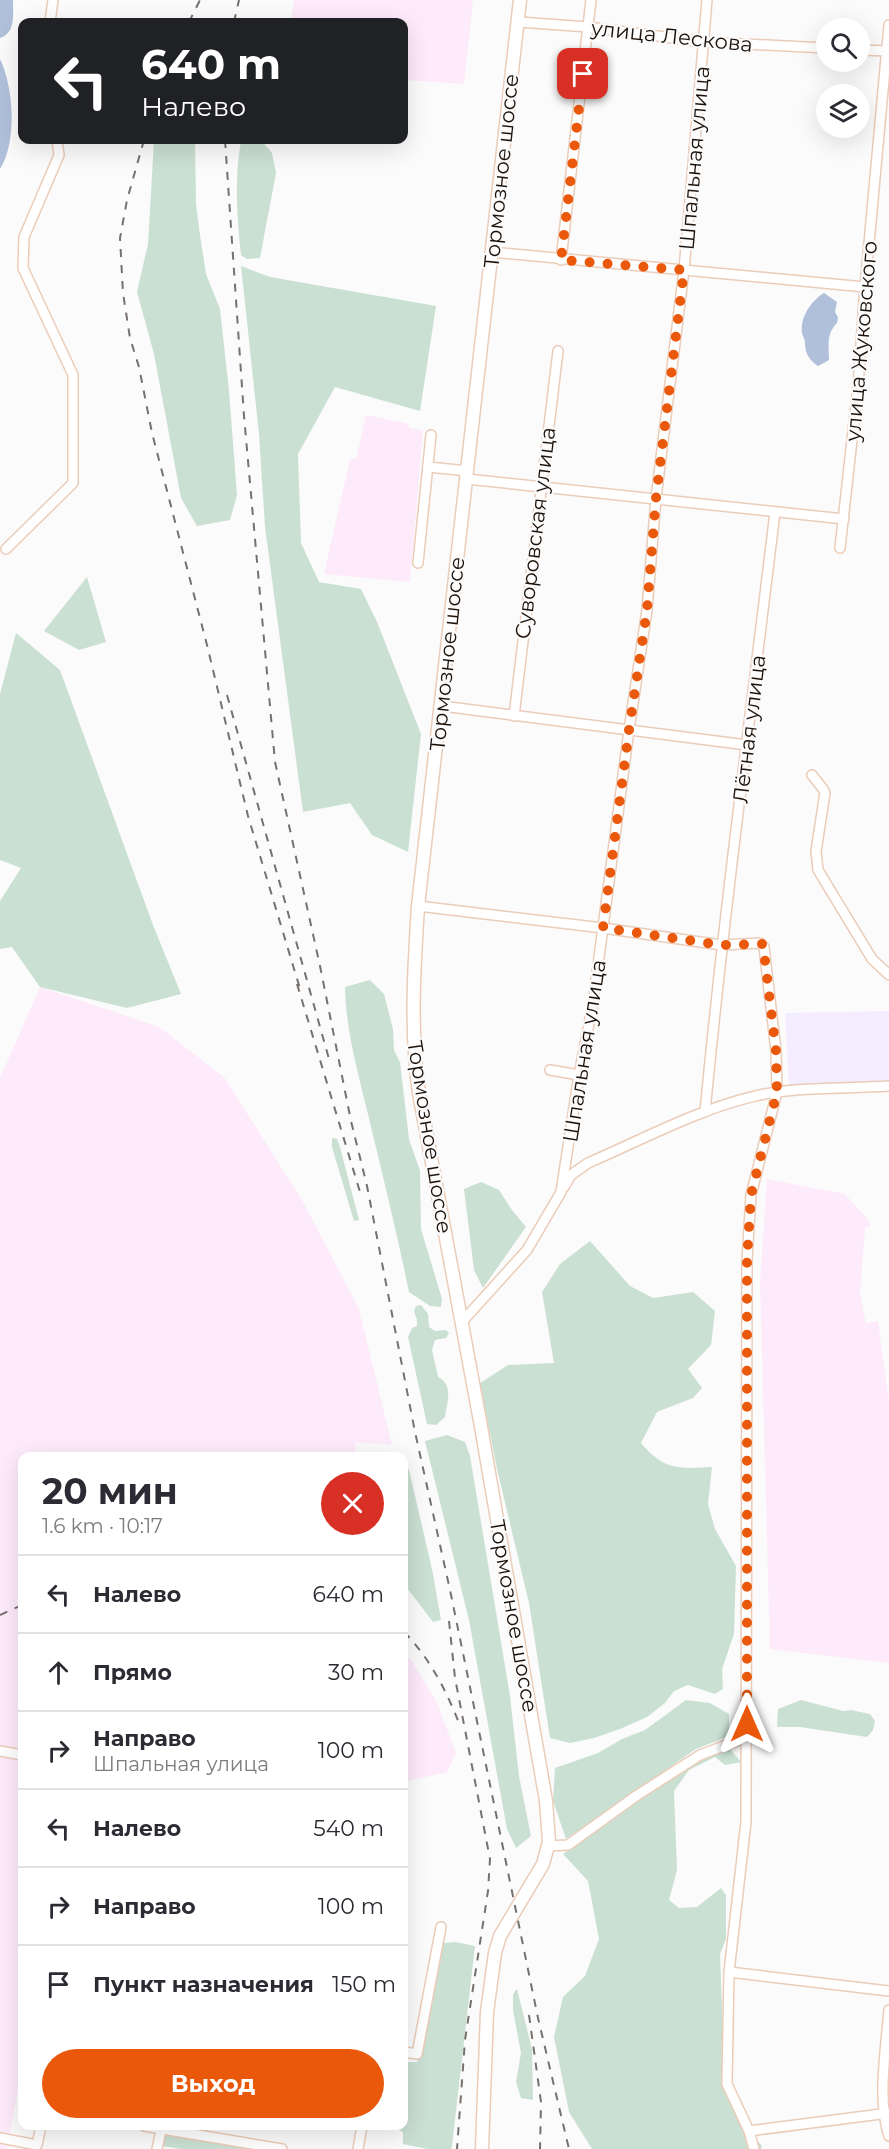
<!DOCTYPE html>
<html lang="ru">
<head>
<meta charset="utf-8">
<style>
	body { margin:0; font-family:Montserrat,sans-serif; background:#f2f2f3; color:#2b2b33; height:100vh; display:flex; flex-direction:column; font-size:22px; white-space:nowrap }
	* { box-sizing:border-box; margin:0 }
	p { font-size:20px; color:#7c7c81 }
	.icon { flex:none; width:33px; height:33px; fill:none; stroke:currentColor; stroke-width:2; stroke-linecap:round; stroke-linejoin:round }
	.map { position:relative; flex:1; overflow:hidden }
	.side { position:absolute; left:18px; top:1452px; width:390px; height:678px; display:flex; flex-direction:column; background:#fff; border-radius:12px; box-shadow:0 6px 24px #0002 }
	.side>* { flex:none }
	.hud { position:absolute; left:18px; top:18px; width:390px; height:126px; border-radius:12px; box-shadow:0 6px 24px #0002; background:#202124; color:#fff; overflow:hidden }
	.buttons { position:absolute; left:816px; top:18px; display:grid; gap:12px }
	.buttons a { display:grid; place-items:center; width:54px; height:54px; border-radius:50%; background:#fff; box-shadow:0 6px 24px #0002; font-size:30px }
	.pin { position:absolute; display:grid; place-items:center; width:51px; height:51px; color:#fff; margin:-26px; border-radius:12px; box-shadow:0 3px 9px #0006 }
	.me { position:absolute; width:66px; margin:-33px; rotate:0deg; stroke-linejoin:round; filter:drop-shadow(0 0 4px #0008) }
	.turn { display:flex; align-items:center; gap:21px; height:126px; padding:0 24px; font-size:27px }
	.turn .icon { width:78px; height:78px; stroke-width:2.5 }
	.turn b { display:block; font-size:42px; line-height:51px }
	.round { display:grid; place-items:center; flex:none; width:63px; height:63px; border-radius:32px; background:#f2f2f3 }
	.headline { display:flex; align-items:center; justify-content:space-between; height:102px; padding:0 24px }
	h1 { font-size:36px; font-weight:700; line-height:45px }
	.cta { display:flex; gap:12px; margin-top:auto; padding:12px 24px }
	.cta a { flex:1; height:69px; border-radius:36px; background:#ea580c; color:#fff; font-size:24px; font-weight:700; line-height:69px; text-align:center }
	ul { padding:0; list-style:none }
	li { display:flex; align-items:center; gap:18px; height:78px; padding:0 24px; border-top:2px solid #e1e1e2 }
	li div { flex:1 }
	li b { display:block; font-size:22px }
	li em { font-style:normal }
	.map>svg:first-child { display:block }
</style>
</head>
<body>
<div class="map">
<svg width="889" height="2149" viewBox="0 0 889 2149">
	<rect width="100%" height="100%" fill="#fbfbfb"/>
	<g fill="#fdeafb">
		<polygon points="294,0 473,0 464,84 404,80 404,22 291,22"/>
		<polygon points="366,415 409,424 409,428 423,430 410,582 324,574 350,459 356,459"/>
		<polygon points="40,987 159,1027 224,1077 303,1202 359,1309 392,1445 355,1442 355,1456 22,1456 22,2067 7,2149 0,2149 0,1078"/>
		<polygon points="767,1179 845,1194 869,1221 870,1227 865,1227 860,1294 866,1323 878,1321 889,1403 889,1663 770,1649 760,1283"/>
		<polygon points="404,1653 412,1661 437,1703 456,1753 447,1772 404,1782"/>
	</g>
	<polygon fill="#f4edff" points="889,1011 889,1081 789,1085 785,1013"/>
	<g fill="#cae0d2">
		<polygon points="154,140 195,140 196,204 200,235 206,274 220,309 229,391 237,495 230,520 197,526 181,498 154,354 137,292 148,244"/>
		<path d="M246,140H261L272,153L276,173L260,258L247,259L241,255C237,218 234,178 241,141Z"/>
		<polygon points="241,266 270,277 436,306 420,411 335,387 298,454 301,543 319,582 361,589 377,622 421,734 408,852 372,835 350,803 303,812 265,527 259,434"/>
		<polygon points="87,577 106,642 79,650 44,631"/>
		<polygon points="16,633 60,670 153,925 181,994 127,1008 40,987 12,947 0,949 0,901 21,868 0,860 0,694"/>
		<path d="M370,980L384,994L393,1029L394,1050L400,1062L409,1139L420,1171L421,1229L442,1299L441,1307L430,1306L409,1292C398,1238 385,1185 372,1131C361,1083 346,1036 345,987Z"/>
		<polygon points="332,1138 337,1139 340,1147 359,1220 354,1221 332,1147"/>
		<polygon points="481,1182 499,1190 512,1210 526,1227 483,1288 474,1270 464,1189"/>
		<path d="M590,1241L630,1286L653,1298L693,1292L715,1311L711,1345L688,1369L702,1388L693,1398L657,1412L641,1443C664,1470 678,1469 712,1467L708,1504L715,1529L736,1566L734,1634L722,1669L723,1689L715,1694L688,1685L674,1691L665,1703L647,1717L620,1729L594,1738L570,1743L550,1738L529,1603L497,1469L480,1383L508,1365L554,1363L542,1292L560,1264Z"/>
		<path d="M421,1305L428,1314L429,1327L435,1331L446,1330L449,1333L446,1338L435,1340L432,1350L438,1377C454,1385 447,1403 445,1417L436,1425L427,1424L408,1337L412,1328L417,1326V1320L414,1311L416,1306Z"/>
		<polygon points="447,1435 465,1442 470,1456 510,1696 519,1776 531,1836 516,1848 507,1829 469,1620 425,1441"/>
		<polygon points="404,1461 409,1470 432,1569 441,1620 433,1622 404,1584"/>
		<polygon points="686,1700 710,1703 729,1714 729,1736 696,1749 566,1839 553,1801 555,1768 598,1753 622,1739 645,1730"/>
		<polygon points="801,1700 843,1711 851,1710 870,1714 875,1721 873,1730 867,1737 800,1727 777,1727 778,1709"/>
		<polygon points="730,1749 741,1762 725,1765 715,1757 689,1770 674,1791 677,1870 669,1900 679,1908 697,1907 721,1888 726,1895 726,1939 720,1954 725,2085 742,2124 762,2146 761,2149 592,2149 569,2112 554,2037 563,1997 585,1976 599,1939 588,1881 563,1854 685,1766"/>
		<polygon points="455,1942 475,1946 452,2146 451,2149 427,2149 403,2144 403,2132 391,2126 404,2126 404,2062 417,2062 442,1943"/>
		<polygon points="517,1989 532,2049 533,2100 521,2098 516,2082 521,2053 513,2010 513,1994"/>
		<polygon points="164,2134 255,2149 181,2149 162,2146"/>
	</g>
	<g fill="#b0c0db">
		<path d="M0,0H13C13,14 16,33 0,38Z"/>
		<path d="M0,59C14,88 17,142 0,169Z"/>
		<path d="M824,293L837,302L835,312L838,317L837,323C826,334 829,345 829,360L818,366C809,360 805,353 805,343C805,339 803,337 802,333C800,317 811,301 824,293Z"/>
	</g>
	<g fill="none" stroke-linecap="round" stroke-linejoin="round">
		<g stroke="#ebccb9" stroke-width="12">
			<g id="street">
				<polyline points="50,22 53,0"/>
				<polyline points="519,22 588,27 704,42 826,48"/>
				<polyline points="860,50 889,51"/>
				<polyline points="492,252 865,287"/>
				<polyline points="561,260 591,0"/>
				<polyline points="428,467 468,471"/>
				<polyline points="467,479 844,519"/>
				<polyline points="840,548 858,386 865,287 889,25"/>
				<polyline points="6,549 73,483 73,375 23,268 24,237 59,155 57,140"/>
				<polyline points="418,563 431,435"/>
				<polyline points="442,706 747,745"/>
				<polyline points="514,716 558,351"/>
				<polyline points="812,775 823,789 825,793 816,851 818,870 872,959 889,975"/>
				<polyline points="418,906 603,928 721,945 760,943 764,947 776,1051 777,1092 751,1195 747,1260 746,1822 729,1972 727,2084 749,2131 754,2149"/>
				<polyline points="550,1070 579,1075"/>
				<path d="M705,1112C724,912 751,712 775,512"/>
				<path d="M564,1187L571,1175L588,1163C639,1141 697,1110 751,1097C794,1086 845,1089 889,1086"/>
				<polyline points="461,1323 527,1250 561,1192 579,1075 593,1003 629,730 647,610 656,498 684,270 707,0"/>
				<polyline points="0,1751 22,1755"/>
				<polyline points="548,1846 568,1845 636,1796 700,1755 747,1737"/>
				<polyline points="729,1972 889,1991"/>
				<path d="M889,2010C886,2047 877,2101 889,2136"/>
				<polyline points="404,2052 417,2054 441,1927"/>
				<polyline points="144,2126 282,2149"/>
				<polyline points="749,2131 889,2113"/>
				<polyline points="0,2138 37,2145 41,2126"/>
				<polyline points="157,2149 162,2126"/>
				<polyline points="358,2149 362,2126"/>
			</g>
		</g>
		<g stroke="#ebccb9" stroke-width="15">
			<path id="secondary" d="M482,2149L487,2012L495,1953L500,1936L543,1864L549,1842L546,1801L480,1421L419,1093C410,1030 414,969 418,906L520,0"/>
		</g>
		<use href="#street" stroke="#fff" stroke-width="9"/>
		<use href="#secondary" stroke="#fff" stroke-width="12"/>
		<g stroke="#77716d" stroke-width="2" stroke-dasharray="8 8" stroke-linecap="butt">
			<polyline points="189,22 200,0"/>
			<polyline points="234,22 239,0"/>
			<polyline points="144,140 127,200 120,238 123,293 130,338 139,367 152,433 207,645 248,816 301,992"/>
			<polyline points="225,140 244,416 275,762 320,966 351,1121 367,1186 415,1432 450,1590 538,2018 569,2149"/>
			<polyline points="227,695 329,1059"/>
			<polyline points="297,984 360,1192"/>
			<polyline points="0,1615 22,1605"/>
			<polyline points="449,1621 455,1678 490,1859 488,1891 465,2040 457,2149"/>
			<path d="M404,1632C429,1657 446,1690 459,1723"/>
			<polyline points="529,2015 541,2102 540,2149"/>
		</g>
	</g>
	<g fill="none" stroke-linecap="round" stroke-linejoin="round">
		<polyline stroke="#ea580c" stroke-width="10" stroke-dasharray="0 18" points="583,74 561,260 684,270 656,498 647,610 629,730 603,928 721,945 763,944 776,1051 777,1092 751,1195 747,1260 747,1724"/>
	</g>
	<g text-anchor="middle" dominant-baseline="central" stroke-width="4.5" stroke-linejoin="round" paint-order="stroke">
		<g font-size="21" fill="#1b110a" stroke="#fbfbfb">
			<text transform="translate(672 36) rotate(6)">улица Лескова</text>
			<text transform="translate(694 158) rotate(-85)">Шпальная улица</text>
			<text transform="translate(501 171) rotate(-84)">Тормозное шоссе</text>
			<text transform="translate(861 341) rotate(-85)">улица Жуковского</text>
			<text transform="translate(535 533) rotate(-83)">Суворовская улица</text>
			<text transform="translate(447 654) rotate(-84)">Тормозное шоссе</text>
			<text transform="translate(749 729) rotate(-83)">Лётная улица</text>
			<text transform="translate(584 1051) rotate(-81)">Шпальная улица</text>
			<text transform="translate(430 1137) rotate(81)">Тормозное шоссе</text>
			<text transform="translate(514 1616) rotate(80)">Тормозное шоссе</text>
		</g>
	</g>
</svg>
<div class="buttons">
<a><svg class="icon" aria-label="search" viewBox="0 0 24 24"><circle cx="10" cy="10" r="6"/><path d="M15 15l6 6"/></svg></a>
<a><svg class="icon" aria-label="layers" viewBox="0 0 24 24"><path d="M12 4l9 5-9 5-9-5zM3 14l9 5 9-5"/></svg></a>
</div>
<div class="pin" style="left:583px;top:74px;background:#d93025"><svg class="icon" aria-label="arrive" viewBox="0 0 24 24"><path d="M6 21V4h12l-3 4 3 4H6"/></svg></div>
<svg class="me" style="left:747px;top:1724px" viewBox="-20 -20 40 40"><path d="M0-17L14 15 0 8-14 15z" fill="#ea580c" stroke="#fff" stroke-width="4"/></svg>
<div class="hud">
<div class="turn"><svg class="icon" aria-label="left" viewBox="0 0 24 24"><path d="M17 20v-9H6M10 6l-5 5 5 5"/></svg><div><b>640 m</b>Налево</div></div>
</div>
<section class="side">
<div class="headline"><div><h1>20 мин</h1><p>1.6 km · 10:17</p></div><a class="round" style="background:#d93025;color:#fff"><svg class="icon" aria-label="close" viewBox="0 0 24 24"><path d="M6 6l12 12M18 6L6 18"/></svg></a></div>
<ul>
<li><svg class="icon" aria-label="left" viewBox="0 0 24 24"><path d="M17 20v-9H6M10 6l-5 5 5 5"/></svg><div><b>Налево</b></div><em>640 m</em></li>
<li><svg class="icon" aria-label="ahead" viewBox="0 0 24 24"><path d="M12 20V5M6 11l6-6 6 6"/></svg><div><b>Прямо</b></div><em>30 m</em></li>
<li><svg class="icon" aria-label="right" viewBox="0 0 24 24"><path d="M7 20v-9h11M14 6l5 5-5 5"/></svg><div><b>Направо</b><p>Шпальная улица</p></div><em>100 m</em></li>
<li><svg class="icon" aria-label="left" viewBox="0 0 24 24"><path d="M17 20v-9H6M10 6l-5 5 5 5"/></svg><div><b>Налево</b></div><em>540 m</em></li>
<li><svg class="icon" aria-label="right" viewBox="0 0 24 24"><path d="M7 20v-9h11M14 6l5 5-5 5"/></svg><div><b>Направо</b></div><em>100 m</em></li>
<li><svg class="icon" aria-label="arrive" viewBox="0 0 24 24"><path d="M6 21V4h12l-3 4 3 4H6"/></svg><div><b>Пункт назначения</b></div><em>150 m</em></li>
</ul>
<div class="cta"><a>Выход</a></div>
</section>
</div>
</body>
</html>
